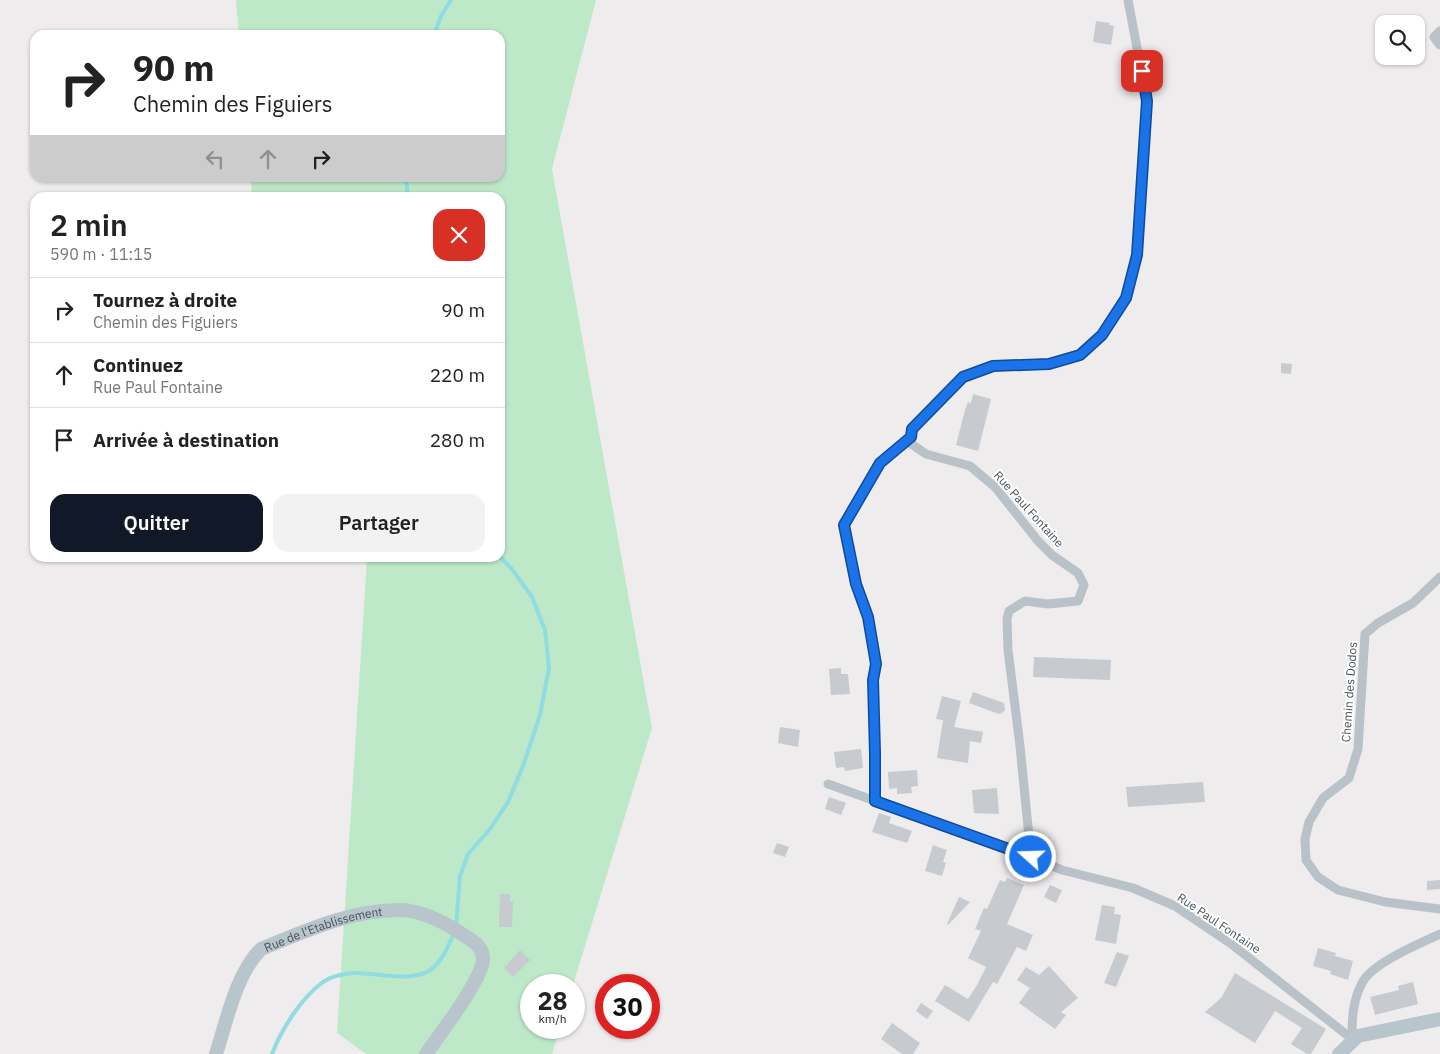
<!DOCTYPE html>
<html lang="fr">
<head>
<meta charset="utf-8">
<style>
	body { margin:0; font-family:"IBM Plex Sans",sans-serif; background:#f2f2f2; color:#222; height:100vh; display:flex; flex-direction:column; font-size:19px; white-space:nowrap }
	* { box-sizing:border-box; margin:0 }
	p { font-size:16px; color:#767676 }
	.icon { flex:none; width:28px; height:28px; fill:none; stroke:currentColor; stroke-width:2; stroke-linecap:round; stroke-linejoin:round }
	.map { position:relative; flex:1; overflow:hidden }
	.side { position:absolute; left:30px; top:192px; width:475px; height:370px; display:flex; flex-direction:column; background:#fff; border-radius:15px; box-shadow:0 1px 4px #0004 }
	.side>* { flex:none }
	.hud { position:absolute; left:30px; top:30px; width:475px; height:152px; border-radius:15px; box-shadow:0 1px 4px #0004; background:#fff; color:#222; overflow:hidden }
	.buttons { position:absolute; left:1375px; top:15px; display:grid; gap:10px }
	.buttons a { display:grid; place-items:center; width:50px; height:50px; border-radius:10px; background:#fff; box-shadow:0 1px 4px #0004; font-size:25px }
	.speed { position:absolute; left:520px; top:974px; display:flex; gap:10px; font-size:25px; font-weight:700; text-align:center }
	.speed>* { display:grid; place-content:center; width:65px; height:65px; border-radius:50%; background:#fff; box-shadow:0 1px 4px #0004; line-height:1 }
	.speed small { font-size:12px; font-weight:400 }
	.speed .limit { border:8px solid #d22; background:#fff; color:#111 }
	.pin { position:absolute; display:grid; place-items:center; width:42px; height:42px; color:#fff; margin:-21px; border-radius:10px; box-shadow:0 2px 8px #0006 }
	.me { position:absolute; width:55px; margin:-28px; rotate:290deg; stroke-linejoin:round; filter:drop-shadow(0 0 4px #0008) }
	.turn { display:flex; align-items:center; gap:18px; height:105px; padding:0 20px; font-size:22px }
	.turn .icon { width:65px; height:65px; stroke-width:2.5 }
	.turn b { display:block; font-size:35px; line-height:42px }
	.lanes { display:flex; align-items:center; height:48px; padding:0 20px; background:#0003; justify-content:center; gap:25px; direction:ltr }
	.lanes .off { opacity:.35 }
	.round { display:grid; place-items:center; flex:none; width:52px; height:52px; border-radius:15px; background:#f2f2f2 }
	.overview { display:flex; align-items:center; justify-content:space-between; height:85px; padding:0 20px }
	h1 { font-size:30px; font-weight:600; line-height:38px }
	.action { display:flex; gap:10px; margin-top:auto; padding:10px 20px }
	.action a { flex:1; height:58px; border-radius:15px; background:#111827; color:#fff; font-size:20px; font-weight:600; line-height:58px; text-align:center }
	.action a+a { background:#f2f2f2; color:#222 }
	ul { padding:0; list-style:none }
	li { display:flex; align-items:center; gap:15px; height:65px; padding:0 20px; border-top:1px solid #e0e0e0 }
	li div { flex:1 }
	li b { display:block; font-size:19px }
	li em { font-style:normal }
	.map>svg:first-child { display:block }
</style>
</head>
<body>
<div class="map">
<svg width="1440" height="1054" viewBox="0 0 1440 1054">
	<rect width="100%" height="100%" fill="#efeced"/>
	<polygon fill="#bee9c9" points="236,0 596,0 552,169 652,728 573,985 531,985 531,1028 560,1028 552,1054 366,1054 337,1033 367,558 500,558 500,198 252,197 251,178 500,178 500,35 239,35"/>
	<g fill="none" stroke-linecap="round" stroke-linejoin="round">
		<g stroke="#8fdce2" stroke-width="4">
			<polyline points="434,35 441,16 451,0"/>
			<polyline points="406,178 408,198"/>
			<polyline points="456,927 460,876 468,854 490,829 508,802 523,766 540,715 549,668 545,630 532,597 511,568 500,557"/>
			<path d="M272,1054C281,1030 301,998 323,982C332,976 346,973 356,973C378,973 403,981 425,973C440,967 448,947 454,933"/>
		</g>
	</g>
	<g fill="#c7cacf">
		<polygon points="1096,21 1110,23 1109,25 1114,26 1111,45 1093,42"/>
		<polygon points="1281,363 1292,364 1291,374 1281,373"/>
		<polygon points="973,394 991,399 978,451 956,445 965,410 968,402 971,403"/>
		<polygon points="1034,657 1111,660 1110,680 1033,677"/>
		<polygon points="841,668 841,674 848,674 850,694 831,695 829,669"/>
		<polygon points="973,692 1004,703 1005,710 1003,712 1000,714 996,713 969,703"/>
		<polygon points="942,696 961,701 954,727 983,732 981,743 970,741 968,763 937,758 943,720 936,719"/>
		<polygon points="780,727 800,730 798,747 778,743"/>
		<polygon points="861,749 863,768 845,771 844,767 836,768 834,752"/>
		<polygon points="917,770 918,786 911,787 912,793 897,794 897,788 889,789 888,772"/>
		<polygon points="1203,782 1205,802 1128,807 1126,787"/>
		<polygon points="997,788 999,814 974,813 972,790"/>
		<polygon points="829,797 846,803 841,815 825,809"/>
		<polygon points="879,813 891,817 889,823 912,831 907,843 872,832"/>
		<polygon points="777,843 789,847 785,857 773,853"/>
		<polygon points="933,845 947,850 943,862 946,863 942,876 925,871"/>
		<polygon points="1007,878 1024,885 1007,924 1033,935 1026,951 1017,947 997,984 993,982 969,1022 935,1001 945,985 968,999 977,985 986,967 968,958 981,931 975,929 984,908 987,909 1000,880 1005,882"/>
		<polygon points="1440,880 1440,889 1427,890 1427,881"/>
		<polygon points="1050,885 1062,890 1056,903 1044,897"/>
		<polygon points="500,894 510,894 510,902 513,902 512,927 499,927"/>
		<polygon points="959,897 970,902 948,925 947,924"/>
		<polygon points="1102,905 1115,907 1114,914 1121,915 1116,944 1095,940"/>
		<polygon points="1318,948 1336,953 1335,956 1353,961 1348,980 1330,974 1331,971 1313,966"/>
		<polygon points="520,950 530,960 513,977 504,968"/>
		<polygon points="1117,952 1129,956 1116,987 1104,983"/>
		<polygon points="1049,966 1078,998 1061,1012 1066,1015 1055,1029 1019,1003 1030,988 1017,980 1026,967 1039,975"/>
		<polygon points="1235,973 1326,1029 1311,1054 1307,1054 1291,1044 1302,1028 1275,1011 1255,1043 1205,1012 1221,998"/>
		<polygon points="1413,982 1418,1004 1375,1015 1370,997 1399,990 1398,986"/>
		<polygon points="921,1003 933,1011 927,1019 916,1011"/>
		<polygon points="892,1023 920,1043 913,1054 902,1054 881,1039"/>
	</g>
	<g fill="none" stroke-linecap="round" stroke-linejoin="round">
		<g stroke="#b9c2c8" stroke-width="9">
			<polyline points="1128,0 1147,101 1137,255 1126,299 1102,335 1081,355 1049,364 993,366 963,377 912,429 910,443 926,454 970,466 995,487 1038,541 1052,555 1078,573 1084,585 1078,601 1048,604 1025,601 1009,611 1007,619 1008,650 1020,746 1031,857 1062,870 1133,888 1175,906 1230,943 1347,1035 1358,1036"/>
			<polyline points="1440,31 1434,37 1440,45"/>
			<polyline points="1440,577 1413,603 1378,623 1365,634 1358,749 1349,778 1323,798 1309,822 1305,839 1306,860 1318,877 1338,890 1385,902 1440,909"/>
			<polyline points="828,784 1031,857"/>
			<polyline points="875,801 875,753 873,680 876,664 868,617 856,584 844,525 880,463 911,437"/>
			<path d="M1352,1036C1352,1018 1353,1000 1362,983C1372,963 1419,944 1440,934"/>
		</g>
		<g stroke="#b9c5cd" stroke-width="14">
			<path id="s1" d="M216,1054C227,1020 236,974 261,949C305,931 351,910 399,910C421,910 442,921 459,932C469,939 484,945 483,960C481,981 440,1034 426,1054"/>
			<polyline points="1339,1054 1358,1036 1440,1019"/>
		</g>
	</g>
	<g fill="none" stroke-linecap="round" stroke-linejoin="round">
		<g stroke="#114b97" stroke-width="12">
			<polyline id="route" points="1031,857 875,801 875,753 873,680 876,664 868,617 856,584 844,525 880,463 911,437 912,429 963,377 993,366 1049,364 1080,355 1102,335 1126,298 1137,255 1147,101 1142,71"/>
		</g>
		<use href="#route" stroke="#1a73e8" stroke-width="9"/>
	</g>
	<g text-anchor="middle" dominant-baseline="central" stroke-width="4" stroke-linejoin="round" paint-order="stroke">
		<g font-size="12" fill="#475258" stroke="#fff">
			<text transform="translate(1029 509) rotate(48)">Rue Paul Fontaine</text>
			<text transform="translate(1349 692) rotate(-86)">Chemin des Dodos</text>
			<text transform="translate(1219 923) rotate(34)">Rue Paul Fontaine</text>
			<text stroke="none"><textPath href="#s1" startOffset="181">Rue de l'Etablissement</textPath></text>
		</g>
	</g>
</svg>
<div class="buttons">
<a><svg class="icon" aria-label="search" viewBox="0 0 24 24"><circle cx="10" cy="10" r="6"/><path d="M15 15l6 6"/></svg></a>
</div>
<div class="speed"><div>28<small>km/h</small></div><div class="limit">30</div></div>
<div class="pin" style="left:1142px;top:71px;background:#d93025"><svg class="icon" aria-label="arrive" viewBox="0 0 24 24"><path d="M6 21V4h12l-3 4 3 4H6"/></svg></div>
<svg class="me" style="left:1031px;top:857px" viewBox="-20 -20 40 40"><circle r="17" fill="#1a73e8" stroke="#fff" stroke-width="3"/><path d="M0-11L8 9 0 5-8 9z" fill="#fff"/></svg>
<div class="hud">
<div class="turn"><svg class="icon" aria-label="right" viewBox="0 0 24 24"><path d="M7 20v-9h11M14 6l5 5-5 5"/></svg><div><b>90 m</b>Chemin des Figuiers</div></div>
<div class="lanes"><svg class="icon off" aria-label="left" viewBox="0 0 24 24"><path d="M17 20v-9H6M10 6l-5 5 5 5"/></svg><svg class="icon off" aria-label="ahead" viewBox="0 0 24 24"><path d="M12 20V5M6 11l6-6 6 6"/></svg><svg class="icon" aria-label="right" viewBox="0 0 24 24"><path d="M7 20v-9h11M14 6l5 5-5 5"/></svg></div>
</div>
<section class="side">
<div class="overview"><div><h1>2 min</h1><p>590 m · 11:15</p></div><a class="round" style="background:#d93025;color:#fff"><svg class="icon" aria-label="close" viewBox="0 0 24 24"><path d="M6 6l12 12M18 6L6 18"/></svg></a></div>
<ul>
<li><svg class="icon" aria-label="right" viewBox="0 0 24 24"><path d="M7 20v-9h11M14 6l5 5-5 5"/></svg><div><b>Tournez à droite</b><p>Chemin des Figuiers</p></div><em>90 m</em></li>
<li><svg class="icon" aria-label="ahead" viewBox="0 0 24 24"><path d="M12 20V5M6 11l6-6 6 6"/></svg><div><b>Continuez</b><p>Rue Paul Fontaine</p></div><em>220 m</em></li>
<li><svg class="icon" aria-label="arrive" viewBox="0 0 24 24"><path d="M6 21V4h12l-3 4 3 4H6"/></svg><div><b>Arrivée à destination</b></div><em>280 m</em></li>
</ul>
<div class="action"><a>Quitter</a><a>Partager</a></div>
</section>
</div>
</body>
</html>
